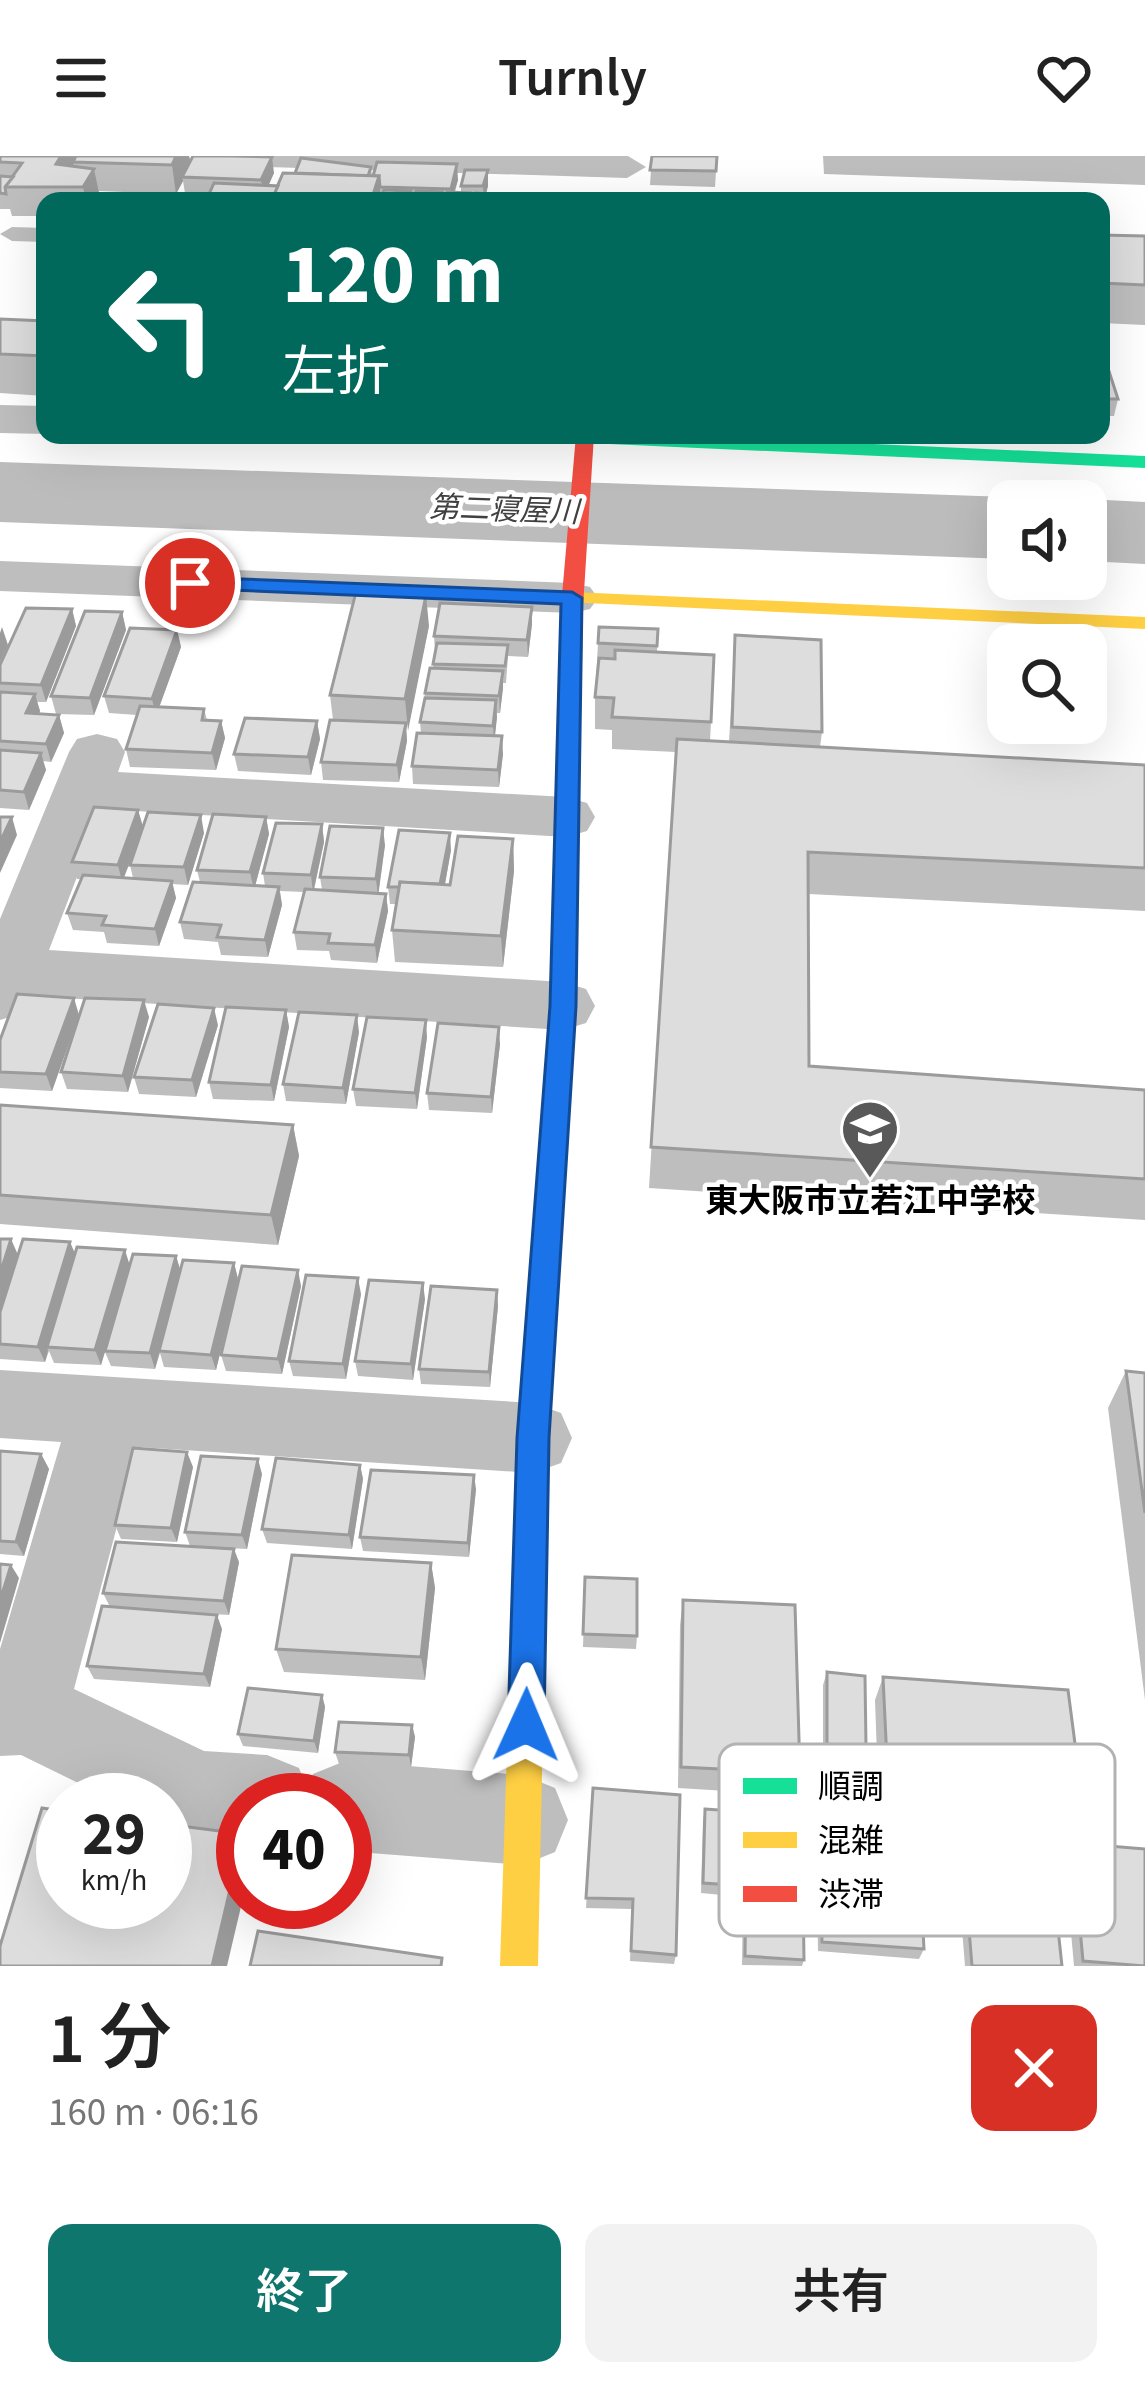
<!DOCTYPE html>
<html lang="ja">
<head>
<meta charset="utf-8">
<style>
	body { margin:0; font-family:"Source Sans 3","Noto Sans JP",sans-serif; background:#f2f2f2; color:#222; height:100vh; display:flex; flex-direction:column; font-size:45px; white-space:nowrap }
	* { box-sizing:border-box; margin:0 }
	p { font-size:39px; color:#767676 }
	.icon { flex:none; width:66px; height:66px; fill:none; stroke:currentColor; stroke-width:2; stroke-linecap:round; stroke-linejoin:round }
	.map { position:relative; height:1810px; overflow:hidden }
	.panel { display:flex; flex-direction:column; background:#fff; flex:1 }
	.panel>* { flex:none }
	.hud { position:absolute; left:36px; top:36px; width:1074px; height:252px; border-radius:24px; box-shadow:0 12px 48px #0002; background:#00695c; color:#fff; overflow:hidden }
	.controls { position:absolute; left:987px; top:324px; display:grid; gap:24px }
	.controls a { display:grid; place-items:center; width:120px; height:120px; border-radius:24px; background:#fff; box-shadow:0 12px 48px #0002; font-size:60px }
	.speed { position:absolute; left:36px; top:1617px; display:flex; gap:24px; font-size:60px; font-weight:700; text-align:center }
	.speed>* { display:grid; place-content:center; width:156px; height:156px; border-radius:50%; background:#fff; box-shadow:0 12px 48px #0002; line-height:1 }
	.speed small { font-size:30px; font-weight:400 }
	.speed .limit { border:18px solid #d22; background:#fff; color:#111 }
	.pin { position:absolute; display:grid; place-items:center; width:102px; height:102px; color:#fff; margin:-51px; border:6px solid #fff; border-radius:50%; box-shadow:0 3px 12px #0007 }
	.me { position:absolute; width:132px; margin:-66px; rotate:1deg; stroke-linejoin:round; filter:drop-shadow(0 0 9px #0008) }
	.turn { display:flex; align-items:center; gap:42px; height:252px; padding:0 48px; font-size:54px }
	.turn .icon { width:156px; height:156px; stroke-width:2.5 }
	.turn b { display:block; font-size:84px; line-height:102px }
	.round { display:grid; place-items:center; flex:none; width:126px; height:126px; border-radius:24px; background:#f2f2f2 }
	.overview { display:flex; align-items:center; justify-content:space-between; height:204px; padding:0 48px }
	h1 { font-size:72px; font-weight:600; line-height:90px }
	.button { display:flex; gap:24px; margin-top:auto; padding:24px 48px }
	.button a { flex:1; height:138px; border-radius:24px; background:#0f766e; color:#fff; font-size:48px; font-weight:600; line-height:138px; text-align:center }
	.button a+a { background:#f2f2f2; color:#222 }
	header { display:flex; justify-content:space-between; align-items:center; height:156px; padding:0 48px; background:#fff; font-size:54px; font-weight:600 }
	.map>svg:first-child { display:block }
</style>
</head>
<body>
<header><svg class="icon" aria-label="menu" viewBox="0 0 24 24"><path d="M4 6h16M4 12h16M4 18h16"/></svg>Turnly<svg class="icon" aria-label="heart" viewBox="0 0 24 24"><path d="M12 20l-8-8c-3-5 5-10 8-4 3-6 11-1 8 4z"/></svg></header>
<div class="map">
<svg width="1145" height="1810" viewBox="0 0 1145 1810">
	<rect width="100%" height="100%" fill="#fff"/>
	<g fill="none" stroke-linecap="round" stroke-linejoin="round">
		<g fill="#bcbcbc" fill-rule="evenodd">
			<polygon points="0,306 1008,341 1023,345 1008,345 1008,403 0,366"/>
			<polygon points="1086,343 1145,346 1145,408 1086,405 1086,345 1079,345"/>
		</g>
		<polygon fill="#bebebe" fill-rule="evenodd" points="45,72 45,86 12,85 0,78 12,71"/>
		<g fill="#bebebe" fill-rule="evenodd">
			<polygon points="249,0 628,0 646,11 627,22 268,11"/>
			<polygon points="0,249 45,250 45,278 0,277"/>
			<polygon points="0,405 572,427 590,431 598,442 590,453 572,457 0,435"/>
			<polygon points="97,578 117,583 125,596 118,616 566,641 587,647 595,661 587,675 566,681 103,653 49,794 563,826 586,833 595,850 586,867 563,874 32,840 23,857 0,864 0,763 69,596 77,583"/>
			<polygon points="0,1214 533,1247 561,1257 572,1282 561,1307 533,1317 138,1291 74,1533 204,1595 267,1599 299,1612 307,1633 313,1618 345,1605 523,1619 555,1632 568,1664 555,1696 523,1709 345,1695 345,1644 243,1644 243,1687 199,1684 165,1669 165,1644 113,1644 21,1599 0,1600 0,1493 61,1286 0,1282"/>
		</g>
		<g fill="#16e098" fill-rule="evenodd">
			<polygon points="534,279 670,279 1145,300 1145,312 543,285"/>
			<polygon points="572,445 583,451 576,850 561,1092 556,1101 546,1104 536,1101 531,1092 550,850 561,451"/>
		</g>
		<g fill="#ffcf43" fill-rule="evenodd">
			<polygon points="572,436 1145,461 1145,473 565,446 565,438"/>
			<polygon points="546,1080 556,1083 561,1092 549,1282 538,1810 500,1810 517,1282 531,1092 536,1083"/>
		</g>
		<polygon fill="#f24e42" fill-rule="evenodd" points="576,279 594,279 583,451 572,457 561,451"/>
	</g>
	<g fill="#bebebe" fill-rule="evenodd">
		<polygon points="0,0 189,0 190,5 274,17 268,29 278,30 295,17 371,11 372,20 458,24 455,36 461,37 461,30 488,14 488,30 486,38 500,45 206,45 209,38 185,37 183,25 176,38 99,35 100,42 98,45 45,45 45,60 12,60 10,53 0,53"/>
		<polygon points="652,0 717,0 715,31 650,29"/>
		<polygon points="823,0 1145,0 1145,29 824,18"/>
		<polygon points="1101,79 1145,80 1145,169 1101,167"/>
		<polygon points="0,163 45,165 45,240 0,237"/>
		<polygon points="1101,203 1118,243 1114,260 1101,260"/>
		<polygon points="532,451 532,468 528,501 508,500 506,527 503,527 500,557 497,557 495,580 503,598 499,631 413,628 412,610 421,577 420,566 425,537 433,512 435,496 434,480"/>
		<polygon points="72,453 76,470 46,546 37,546 40,555 39,558 59,559 64,577 51,606 43,605 46,614 29,654 0,652 0,509"/>
		<polygon points="122,456 126,474 94,559 56,558 51,540"/>
		<polygon points="429,470 406,575 407,585 399,626 323,624 321,606 333,564 330,539"/>
		<polygon points="658,473 657,496 711,566 710,585 729,586 735,479 822,576 820,591 1145,609 1145,755 809,738 809,910 1145,934 1145,1064 649,1032 676,596 612,593 612,574 595,573 595,541 598,487"/>
		<polygon points="177,474 181,491 159,551 204,553 207,564 221,565 225,582 216,614 130,611 126,593 137,559 109,557 104,540"/>
		<polygon points="317,565 320,583 311,619 238,615 234,598"/>
		<path d="M138,654L143,671L204,677L188,729L172,728L176,742L159,790L107,787L104,776L73,774L67,757L81,723H77L72,706ZM143,672L130,709L133,722H124Z"/>
		<polygon points="266,661 269,678 255,730 265,730 263,717 322,668 324,686 314,734 322,734 320,721 385,689 378,738 386,738 388,755 377,807 331,804 329,795 297,794 294,776 304,736 280,735 282,749 268,801 221,799 218,786 184,783 180,766 200,726 197,714"/>
		<polygon points="513,683 514,715 503,811 395,806 392,774 396,748 390,748 388,731 451,694 445,728 450,729"/>
		<polygon points="286,854 289,871 274,945 213,943 209,926"/>
		<polygon points="79,859 52,935 0,932 0,884"/>
		<polygon points="149,861 128,936 67,933 61,916"/>
		<polygon points="218,869 196,941 139,938 134,921"/>
		<polygon points="359,876 346,948 286,945 283,928"/>
		<polygon points="427,881 417,953 356,950 353,933"/>
		<polygon points="500,888 492,957 429,954 427,937"/>
		<polygon points="0,949 293,969 299,1000 278,1089 0,1068"/>
		<polygon points="0,1083 18,1099 75,1098 130,1109 176,1100 180,1115 234,1107 238,1123 216,1214 164,1211 160,1197 155,1213 111,1210 105,1196 101,1209 54,1207 49,1195 45,1206 0,1203"/>
		<polygon points="301,1130 282,1218 226,1215 221,1199"/>
		<polygon points="361,1138 346,1223 293,1220 289,1205"/>
		<polygon points="425,1143 413,1224 358,1220 355,1205"/>
		<polygon points="498,1150 490,1231 421,1228 419,1213"/>
		<polygon points="1126,1215 1145,1217 1145,1544 1108,1252"/>
		<polygon points="0,1295 41,1298 49,1313 24,1400 0,1398"/>
		<polygon points="360,1309 363,1323 352,1393 267,1387 262,1373"/>
		<polygon points="193,1311 177,1386 121,1383 115,1369"/>
		<polygon points="262,1318 247,1393 190,1390 185,1376"/>
		<polygon points="476,1333 469,1401 363,1395 360,1381"/>
		<polygon points="239,1406 229,1459 110,1451 222,1473 210,1531 94,1523 87,1510 110,1451 103,1437"/>
		<polygon points="431,1407 435,1432 425,1524 284,1516 276,1493"/>
		<polygon points="585,1421 637,1480 636,1493 583,1491"/>
		<polygon points="683,1444 800,1617 794,1639 678,1632 680,1469"/>
		<polygon points="827,1516 866,1591 861,1603 823,1600 823,1529"/>
		<polygon points="883,1521 1083,1649 1068,1669 902,1659 899,1627 878,1627 875,1544"/>
		<polygon points="322,1539 325,1551 318,1597 243,1590 238,1578"/>
		<polygon points="412,1569 415,1581 411,1611 339,1608 335,1596"/>
		<polygon points="593,1632 676,1799 674,1808 630,1805 632,1753 586,1752"/>
		<polygon points="705,1653 804,1804 802,1810 742,1809 743,1741 701,1737 703,1664"/>
		<polygon points="820,1658 924,1793 919,1803 818,1795 816,1669"/>
		<polygon points="961,1674 1062,1810 965,1810 955,1685"/>
		<polygon points="1072,1687 1145,1810 1074,1810 1064,1698"/>
	</g>
	<g fill="#9b9b9b">
		<polygon points="61,0 82,0 73,6 75,16 56,8"/>
		<polygon points="176,0 189,0 191,8 182,21 183,25 176,38 172,9"/>
		<polygon points="272,1 274,17 264,40 261,24"/>
		<polygon points="457,8 458,24 451,45 451,33"/>
		<polygon points="94,13 100,42 98,45 86,45 83,31"/>
		<polygon points="488,14 488,30 484,45 483,30"/>
		<polygon points="379,20 381,45 371,45"/>
		<polygon points="426,439 429,470 408,575 405,543"/>
		<polygon points="532,451 532,468 528,501 527,484"/>
		<polygon points="72,453 76,470 46,546 41,529"/>
		<polygon points="122,456 126,474 94,559 90,542"/>
		<polygon points="2,471 8,489 0,506 0,477"/>
		<polygon points="177,474 181,491 156,560 152,543"/>
		<polygon points="503,515 503,533 500,557 499,540"/>
		<polygon points="35,538 40,555 31,575 26,557"/>
		<polygon points="496,544 497,562 494,587 493,570"/>
		<polygon points="59,559 64,577 51,606 46,588"/>
		<polygon points="221,565 225,582 216,614 212,597"/>
		<polygon points="317,565 320,583 311,619 308,601"/>
		<polygon points="406,567 407,585 399,626 397,609"/>
		<polygon points="502,580 503,598 499,631 498,614"/>
		<polygon points="41,597 46,614 29,654 24,636"/>
		<polygon points="138,654 143,671 122,726 118,709"/>
		<polygon points="201,659 204,677 188,729 184,711"/>
		<polygon points="12,661 17,679 0,717 0,686"/>
		<polygon points="266,661 269,678 254,734 250,716"/>
		<polygon points="322,668 324,686 313,737 311,719"/>
		<polygon points="383,672 385,689 378,741 376,723"/>
		<polygon points="450,677 451,694 441,750 439,733"/>
		<polygon points="513,683 514,715 503,811 501,780"/>
		<polygon points="172,725 176,742 159,790 155,773"/>
		<polygon points="279,731 282,749 268,801 265,784"/>
		<polygon points="386,738 388,755 377,807 375,789"/>
		<polygon points="74,842 79,859 52,935 46,918"/>
		<polygon points="144,844 149,861 128,936 123,920"/>
		<polygon points="214,852 218,869 196,941 192,924"/>
		<polygon points="286,854 289,871 274,945 271,929"/>
		<polygon points="357,859 359,876 346,948 343,932"/>
		<polygon points="426,864 427,881 417,953 415,937"/>
		<polygon points="499,871 500,888 492,957 491,941"/>
		<polygon points="293,969 299,1000 278,1089 271,1059"/>
		<polygon points="11,1083 18,1099 0,1157 0,1118"/>
		<polygon points="70,1086 77,1102 47,1191 48,1195 45,1206 38,1191"/>
		<polygon points="125,1094 130,1110 101,1209 95,1194"/>
		<polygon points="176,1100 181,1116 155,1213 150,1197"/>
		<polygon points="234,1107 238,1123 216,1214 211,1199"/>
		<polygon points="298,1114 301,1130 282,1218 278,1203"/>
		<polygon points="358,1122 361,1138 346,1223 343,1208"/>
		<polygon points="423,1127 425,1143 413,1224 411,1208"/>
		<polygon points="497,1134 498,1150 490,1231 489,1216"/>
		<polygon points="187,1296 193,1311 177,1386 171,1372"/>
		<polygon points="41,1298 49,1313 24,1400 16,1386"/>
		<polygon points="258,1303 262,1318 247,1393 242,1379"/>
		<polygon points="360,1309 363,1323 352,1393 349,1379"/>
		<polygon points="474,1319 476,1333 469,1401 468,1387"/>
		<polygon points="234,1393 239,1406 229,1459 224,1445"/>
		<polygon points="431,1407 435,1432 425,1524 421,1501"/>
		<polygon points="11,1409 19,1422 0,1487 0,1445"/>
		<polygon points="217,1459 222,1473 210,1531 204,1518"/>
		<polygon points="322,1539 325,1551 318,1597 314,1585"/>
		<polygon points="412,1569 415,1581 411,1611 409,1599"/>
		<polygon points="243,1683 243,1742 227,1810 212,1810"/>
	</g>
	<g fill="#ddd" stroke="#9b9b9b" stroke-width="3">
		<polygon points="0,0 61,0 56,8 94,13 83,31 5,31 22,7 0,6"/>
		<polygon points="76,0 176,0 172,9 73,6"/>
		<polygon points="193,0 230,0 272,1 261,24 182,21"/>
		<polygon points="652,0 717,0 716,15 650,14"/>
		<polygon points="301,2 371,11 368,20 295,17"/>
		<polygon points="377,6 457,8 451,33 380,31 379,20 373,20"/>
		<polygon points="465,14 488,14 483,30 461,30"/>
		<polygon points="283,17 379,20 371,45 271,45"/>
		<polygon points="0,20 13,21 5,31 6,38 0,37"/>
		<polygon points="214,27 278,30 271,45 206,45"/>
		<polygon points="384,34 411,35 409,45 380,45"/>
		<polygon points="416,35 442,36 439,45 413,45"/>
		<polygon points="447,36 470,37 468,45 444,45"/>
		<polygon points="476,37 500,39 498,45 474,45"/>
		<polygon points="505,39 531,40 529,45 503,45"/>
		<polygon points="538,39 587,42 586,45 536,45"/>
		<polygon points="1101,79 1145,80 1145,129 1101,127"/>
		<polygon points="0,163 45,165 45,200 0,198"/>
		<polygon points="1101,203 1105,203 1118,243 1101,243"/>
		<polygon points="356,436 426,439 405,543 330,539"/>
		<polygon points="440,447 532,451 527,484 434,480"/>
		<polygon points="26,452 72,453 41,529 0,527 0,509"/>
		<polygon points="85,455 122,456 90,542 51,540"/>
		<polygon points="599,471 658,473 657,490 598,487"/>
		<polygon points="130,472 177,474 152,543 104,540"/>
		<polygon points="735,479 821,484 822,576 732,571"/>
		<polygon points="437,487 508,489 505,510 433,508"/>
		<polygon points="615,494 714,499 711,566 612,561 614,542 595,541 599,502 615,503"/>
		<polygon points="430,512 503,515 499,540 425,537"/>
		<polygon points="0,536 35,538 26,557 59,559 46,588 0,585"/>
		<polygon points="425,542 496,544 493,570 420,566"/>
		<polygon points="140,550 204,553 202,564 221,565 212,597 126,593"/>
		<polygon points="245,562 317,565 308,601 234,598"/>
		<polygon points="330,564 406,567 397,609 321,606"/>
		<polygon points="417,577 502,580 498,614 412,610"/>
		<polygon points="677,583 1145,609 1145,712 808,696 809,910 1145,934 1145,1023 651,991"/>
		<polygon points="0,594 41,597 24,636 0,634"/>
		<polygon points="94,651 138,654 118,709 72,706"/>
		<polygon points="148,656 201,659 184,711 130,709"/>
		<polygon points="213,658 266,661 250,716 197,714"/>
		<polygon points="0,661 12,661 0,686"/>
		<polygon points="276,667 322,668 311,719 263,717"/>
		<polygon points="330,670 383,672 376,723 320,721"/>
		<polygon points="399,674 450,677 440,728 400,726 399,731 388,731"/>
		<polygon points="458,680 513,683 501,780 392,774 400,726 450,729"/>
		<polygon points="83,719 172,725 155,773 102,769 106,760 67,757"/>
		<polygon points="193,726 279,731 265,784 217,781 221,769 180,766"/>
		<polygon points="305,733 386,738 375,789 328,787 330,778 294,776"/>
		<polygon points="17,838 74,842 46,918 0,916 0,884"/>
		<polygon points="85,842 144,844 123,920 61,916"/>
		<polygon points="158,848 214,852 192,924 134,921"/>
		<polygon points="226,851 286,854 271,929 209,926"/>
		<polygon points="299,856 357,859 343,932 283,928"/>
		<polygon points="367,861 426,864 415,937 353,933"/>
		<polygon points="438,867 499,871 491,941 427,937"/>
		<polygon points="0,949 293,969 271,1059 0,1039"/>
		<polygon points="0,1083 11,1083 0,1118"/>
		<polygon points="23,1083 70,1086 38,1191 0,1188 0,1156"/>
		<polygon points="77,1091 125,1094 95,1194 47,1191"/>
		<polygon points="133,1098 176,1100 150,1197 105,1195"/>
		<polygon points="183,1104 234,1107 211,1199 159,1195"/>
		<polygon points="242,1110 298,1114 278,1203 221,1199"/>
		<polygon points="306,1119 358,1122 343,1208 289,1205"/>
		<polygon points="369,1124 423,1127 411,1208 355,1205"/>
		<polygon points="431,1130 497,1134 489,1216 419,1213"/>
		<polygon points="1126,1215 1145,1217 1145,1357"/>
		<polygon points="133,1292 187,1296 171,1372 115,1369"/>
		<polygon points="0,1295 41,1298 16,1386 0,1385"/>
		<polygon points="201,1300 258,1303 242,1379 185,1376"/>
		<polygon points="276,1302 360,1309 349,1379 262,1373"/>
		<polygon points="371,1314 474,1319 468,1387 360,1381"/>
		<polygon points="116,1386 234,1393 224,1445 103,1437"/>
		<polygon points="292,1399 431,1407 421,1501 276,1493"/>
		<polygon points="0,1408 11,1409 0,1445"/>
		<polygon points="585,1421 637,1423 637,1480 583,1478"/>
		<polygon points="683,1444 795,1449 800,1617 681,1611"/>
		<polygon points="102,1450 217,1459 204,1518 87,1510"/>
		<polygon points="827,1516 865,1520 866,1591 827,1588"/>
		<polygon points="883,1521 1068,1534 1083,1649 912,1638 909,1605 887,1605"/>
		<polygon points="248,1532 322,1539 314,1585 238,1578"/>
		<polygon points="339,1566 412,1569 409,1599 335,1596"/>
		<polygon points="593,1632 680,1639 676,1799 631,1795 633,1743 586,1742"/>
		<polygon points="42,1652 63,1655 63,1746 165,1746 165,1668 243,1678 212,1810 0,1810 0,1790"/>
		<polygon points="705,1653 802,1660 804,1804 745,1800 746,1730 703,1727"/>
		<polygon points="820,1658 917,1665 924,1793 822,1786"/>
		<polygon points="961,1674 1048,1680 1062,1810 972,1810"/>
		<polygon points="1072,1687 1145,1693 1145,1810 1083,1805"/>
		<polygon points="258,1775 442,1802 441,1810 250,1810"/>
	</g>
	<polygon fill="#1a73e8" stroke="#114b97" stroke-width="3" points="190,421 572,436 582,442 576,850 549,1282 544,1569 538,1581 526,1587 513,1581 508,1569 517,1282 550,850 561,448 183,432 180,427"/>
	<defs>
		<g id="school-pin" transform="scale(3)"><path d="M0 17L-7.5 6A9.5 9.5 0 1 1 7.5 6Z" fill="#595959" stroke="#fff"/><path d="M0-5L7-2L0 1L-7-2ZM-4 1L0 2.5L4 1V4Q0 6-4 4Z" fill="#fff"/></g>
	</defs>
	<g fill-rule="evenodd">
		<use href="#school-pin" x="870" y="973"/>
	</g>
	<g text-anchor="middle" dominant-baseline="central" stroke-width="9" stroke-linejoin="round" paint-order="stroke">
		<g font-size="30" font-style="italic" fill="#414141" stroke="#fff">
			<text transform="translate(504 354) rotate(2)">第二寝屋川</text>
		</g>
		<g font-size="33" font-weight="bold" fill="#000" stroke="#fff">
			<text x="870" y="1045">東大阪市立若江中学校</text>
		</g>
	</g>
	<rect x="719" y="1588" width="396" height="192" rx="18" fill="#fff" stroke="#b2b2b2" stroke-width="3"/>
	<rect x="743" y="1622" width="54" height="16" fill="#16e098"/>
	<rect x="743" y="1676" width="54" height="16" fill="#ffcf43"/>
	<rect x="743" y="1730" width="54" height="16" fill="#f24e42"/>
	<g font-size="33" fill="#000">
		<text x="818" y="1642">順調</text>
		<text x="818" y="1696">混雑</text>
		<text x="818" y="1750">渋滞</text>
	</g>
</svg>
<div class="controls">
<a><svg class="icon" aria-label="sound" viewBox="0 0 24 24"><path d="M4 9h4l5-4v14l-5-4H4zM17 9q2 3 0 6"/></svg></a>
<a><svg class="icon" aria-label="search" viewBox="0 0 24 24"><circle cx="10" cy="10" r="6"/><path d="M15 15l6 6"/></svg></a>
</div>
<div class="speed"><div>29<small>km/h</small></div><div class="limit">40</div></div>
<div class="pin" style="left:190px;top:427px;background:#d93025"><svg class="icon" aria-label="arrive" viewBox="0 0 24 24"><path d="M6 21V4h12l-3 4 3 4H6"/></svg></div>
<svg class="me" style="left:526px;top:1569px" viewBox="-20 -20 40 40"><path d="M0-17L14 15 0 8-14 15z" fill="#1a73e8" stroke="#fff" stroke-width="4"/></svg>
<div class="hud">
<div class="turn"><svg class="icon" aria-label="left" viewBox="0 0 24 24"><path d="M17 20v-9H6M10 6l-5 5 5 5"/></svg><div><b>120 m</b>左折</div></div>
</div>
</div>
<section class="panel">
<div class="overview"><div><h1>1 分</h1><p>160 m · 06:16</p></div><a class="round" style="background:#d93025;color:#fff"><svg class="icon" aria-label="close" viewBox="0 0 24 24"><path d="M6 6l12 12M18 6L6 18"/></svg></a></div>
<div class="button"><a>終了</a><a>共有</a></div>
</section>
</body>
</html>
